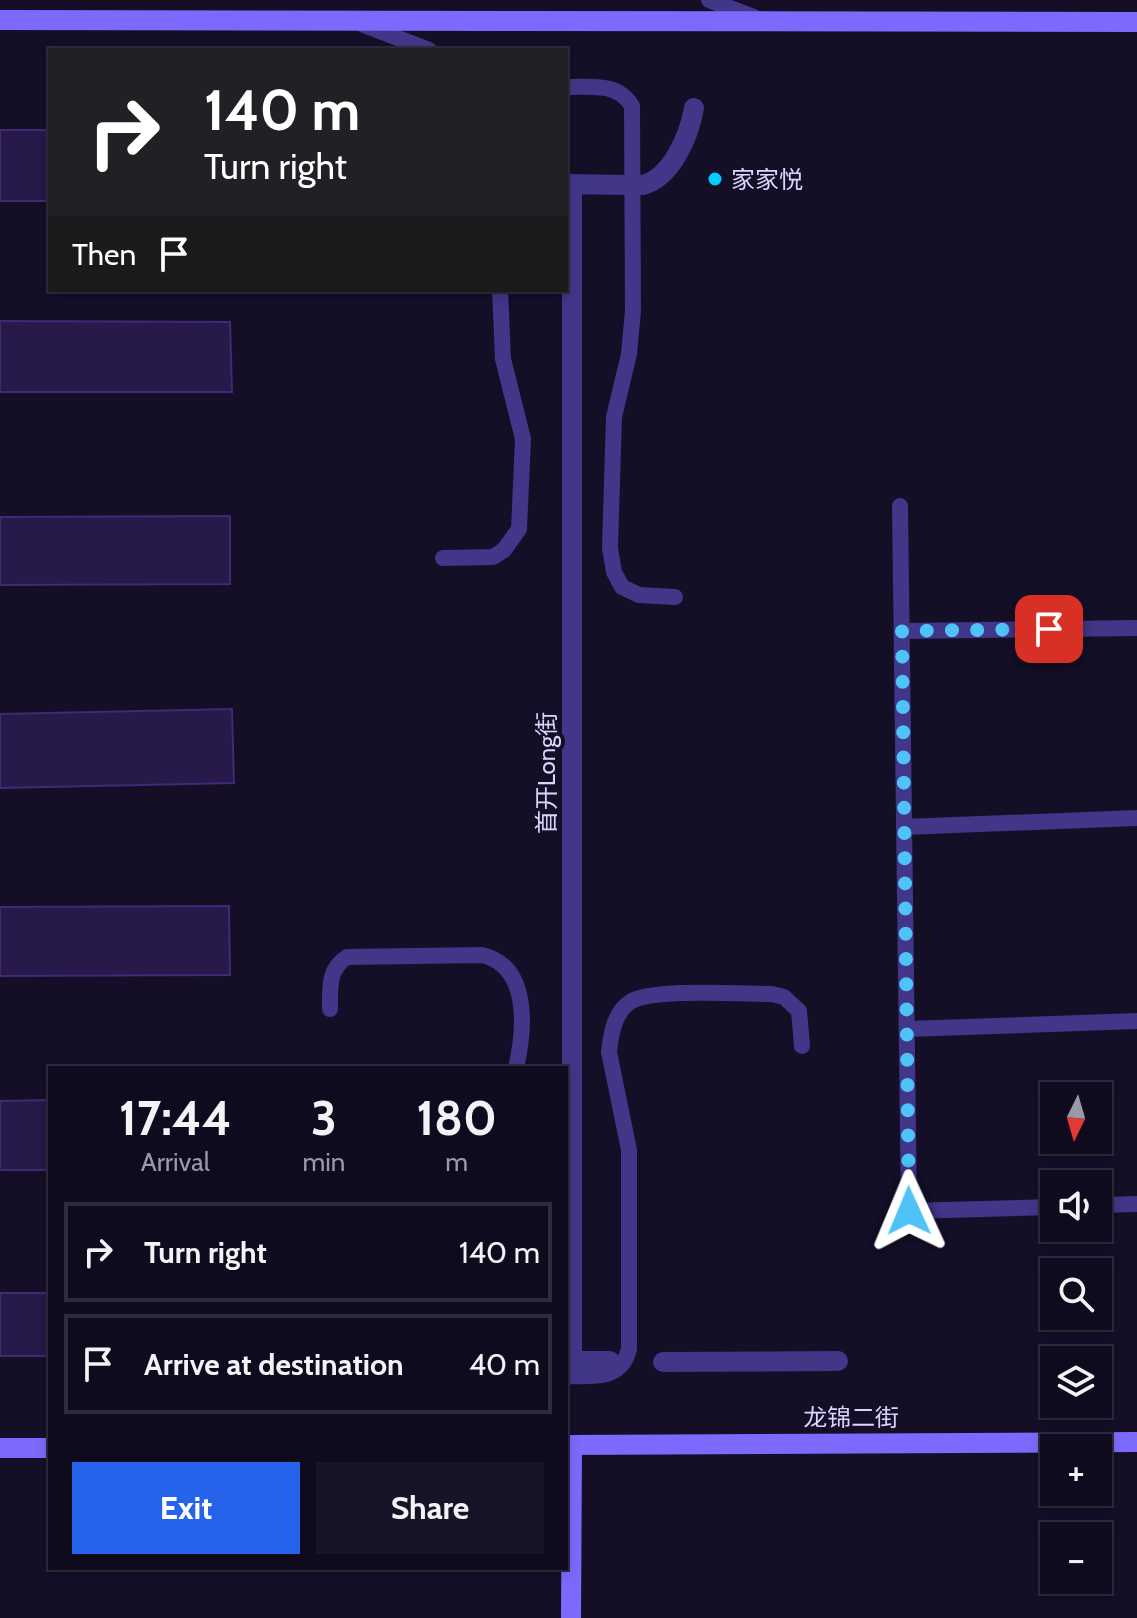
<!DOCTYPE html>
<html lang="en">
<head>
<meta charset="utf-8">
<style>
	body { margin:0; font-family:Cabin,"Noto Sans SC",sans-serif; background:#181326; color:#f1f3f6; height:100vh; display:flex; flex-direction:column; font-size:30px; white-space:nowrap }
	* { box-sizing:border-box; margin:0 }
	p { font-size:26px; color:#9b9aa4 }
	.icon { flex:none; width:44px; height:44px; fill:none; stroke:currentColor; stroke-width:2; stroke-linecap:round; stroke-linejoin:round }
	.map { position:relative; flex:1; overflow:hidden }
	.sheet { position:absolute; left:48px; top:1066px; width:520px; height:504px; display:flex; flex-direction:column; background:#0f0a1d; border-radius:0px; box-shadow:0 4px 12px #0003,0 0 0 2px #2f2b3b }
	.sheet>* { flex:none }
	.banner { position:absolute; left:48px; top:48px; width:520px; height:244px; border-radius:0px; box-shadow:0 4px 12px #0003,0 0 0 2px #2f2b3b; background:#202124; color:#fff; overflow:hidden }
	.needle { width:52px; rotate:185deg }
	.controls { position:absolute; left:1040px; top:1082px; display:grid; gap:16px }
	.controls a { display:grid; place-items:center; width:72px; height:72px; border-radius:0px; background:#0f0a1d; box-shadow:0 4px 12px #0003,0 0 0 2px #2f2b3b; font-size:40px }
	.pin { position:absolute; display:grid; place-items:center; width:68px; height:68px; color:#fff; margin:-34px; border-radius:16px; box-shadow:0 4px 12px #0006 }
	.me { position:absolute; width:88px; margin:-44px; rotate:359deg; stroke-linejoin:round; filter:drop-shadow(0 0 6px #0008) }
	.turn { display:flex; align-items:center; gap:28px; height:168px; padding:0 24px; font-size:36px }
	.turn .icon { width:104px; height:104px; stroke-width:2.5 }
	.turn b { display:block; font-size:56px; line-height:68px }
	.then { display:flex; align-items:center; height:76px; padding:0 24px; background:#0003; gap:16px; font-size:30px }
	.eta { display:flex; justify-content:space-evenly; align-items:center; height:136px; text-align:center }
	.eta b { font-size:48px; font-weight:800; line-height:56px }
	.button { display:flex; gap:16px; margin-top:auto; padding:16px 24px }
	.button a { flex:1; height:92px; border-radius:0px; background:#2563eb; color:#fff; font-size:32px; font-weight:800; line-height:92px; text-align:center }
	.button a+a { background:#181326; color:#f1f3f6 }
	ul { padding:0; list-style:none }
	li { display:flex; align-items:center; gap:24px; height:100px; margin:0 16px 12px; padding:0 8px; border:4px solid #2f2b3b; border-radius:0px }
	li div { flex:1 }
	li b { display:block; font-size:30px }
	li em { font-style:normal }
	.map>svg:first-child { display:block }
</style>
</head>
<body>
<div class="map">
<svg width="1137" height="1618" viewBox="0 0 1137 1618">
	<rect width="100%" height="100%" fill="#140e27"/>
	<g fill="#271949" stroke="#402976" stroke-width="2">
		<rect x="0" y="130" width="50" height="71"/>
		<polygon points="0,321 230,322 232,392 0,392"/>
		<polygon points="230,516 230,584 0,585 0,517"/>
		<polygon points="232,709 234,783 0,788 0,714"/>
		<polygon points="229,906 230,975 0,976 0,907"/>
		<polygon points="50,1100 50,1170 0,1170 0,1101"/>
		<rect x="0" y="1293" width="50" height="63"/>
	</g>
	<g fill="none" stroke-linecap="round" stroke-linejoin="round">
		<g stroke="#413688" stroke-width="16">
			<polyline points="709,0 754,17"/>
			<polyline points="364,25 429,50"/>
			<path d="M566,87C590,87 618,82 632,106L633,311L629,354L614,417L610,548L614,572L622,587L639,595L675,597"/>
			<polyline points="900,506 909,1211 1054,1207"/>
			<polyline points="443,558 493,557 504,550 519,529 523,439 503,359 500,290"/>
			<polyline points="902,631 1137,628"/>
			<polyline points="904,827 1137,818"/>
			<path d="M330,1009C330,988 328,969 347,957L482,955C530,966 525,1029 516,1068"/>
			<polyline points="907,1029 1137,1021"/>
			<polyline points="1098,1205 1137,1204"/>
			<path d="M566,1376C591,1376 622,1381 629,1349V1150L609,1052C611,1034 614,1013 630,1002C652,988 742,994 772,994L784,997L799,1011L802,1046"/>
		</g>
		<g stroke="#413688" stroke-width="20">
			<polyline points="566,184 626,185"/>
			<path d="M643,185C672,177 689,136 694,108"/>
			<polyline points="566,1361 610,1361"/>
			<polyline points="572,1361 572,184"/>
			<polyline points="663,1362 838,1361"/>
		</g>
		<g stroke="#7c6aff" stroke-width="20">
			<polyline points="0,20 1137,22"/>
			<polyline points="566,1445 1137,1442"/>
			<polyline points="0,1448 50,1448"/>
			<polyline points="571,1618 572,1445"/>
		</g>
	</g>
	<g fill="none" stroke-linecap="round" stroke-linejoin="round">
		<polyline stroke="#4fc3f7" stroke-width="14" stroke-dasharray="0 25.2" points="909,1211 902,631 1049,629"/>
	</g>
	<circle fill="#00cefe" stroke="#140e27" stroke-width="3" cx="715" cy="179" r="8"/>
	<g text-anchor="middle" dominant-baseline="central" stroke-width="8" stroke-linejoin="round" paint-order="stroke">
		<g font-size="24" fill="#dcd3ff" stroke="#140e27" text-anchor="start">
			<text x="731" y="179">家家悦</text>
		</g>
		<g font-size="24" fill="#dcd3ff" stroke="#140e27">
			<text transform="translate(546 773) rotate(-90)">首开Long街</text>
			<text x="851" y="1417">龙锦二街</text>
		</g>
	</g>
</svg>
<div class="controls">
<a><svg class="needle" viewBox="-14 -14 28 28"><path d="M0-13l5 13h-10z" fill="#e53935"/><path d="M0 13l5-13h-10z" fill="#9b9aa4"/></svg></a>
<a><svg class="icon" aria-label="sound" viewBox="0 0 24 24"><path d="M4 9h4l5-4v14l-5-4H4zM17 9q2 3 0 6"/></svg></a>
<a><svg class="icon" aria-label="search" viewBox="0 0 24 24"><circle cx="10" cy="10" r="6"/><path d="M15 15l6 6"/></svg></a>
<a><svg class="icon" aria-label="layers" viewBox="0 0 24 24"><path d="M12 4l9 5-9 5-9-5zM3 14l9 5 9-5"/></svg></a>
<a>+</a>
<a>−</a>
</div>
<div class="pin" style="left:1049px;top:629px;background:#d93025"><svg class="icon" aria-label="arrive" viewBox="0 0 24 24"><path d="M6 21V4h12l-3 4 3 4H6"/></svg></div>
<svg class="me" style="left:909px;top:1211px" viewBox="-20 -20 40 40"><path d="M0-17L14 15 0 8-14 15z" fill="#4fc3f7" stroke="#fff" stroke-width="4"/></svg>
<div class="banner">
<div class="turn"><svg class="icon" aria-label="right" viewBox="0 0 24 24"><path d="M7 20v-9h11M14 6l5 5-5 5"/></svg><div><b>140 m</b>Turn right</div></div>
<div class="then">Then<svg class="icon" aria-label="arrive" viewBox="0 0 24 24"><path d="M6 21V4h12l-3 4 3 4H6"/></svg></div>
</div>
<section class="sheet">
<div class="eta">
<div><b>17:44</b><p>Arrival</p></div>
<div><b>3</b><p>min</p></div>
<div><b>180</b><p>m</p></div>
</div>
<ul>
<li><svg class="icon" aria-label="right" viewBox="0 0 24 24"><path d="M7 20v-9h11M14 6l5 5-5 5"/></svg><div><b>Turn right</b></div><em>140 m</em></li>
<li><svg class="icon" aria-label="arrive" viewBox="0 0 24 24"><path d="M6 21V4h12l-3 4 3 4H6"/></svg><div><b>Arrive at destination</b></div><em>40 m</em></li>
</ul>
<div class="button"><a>Exit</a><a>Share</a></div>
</section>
</div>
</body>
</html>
